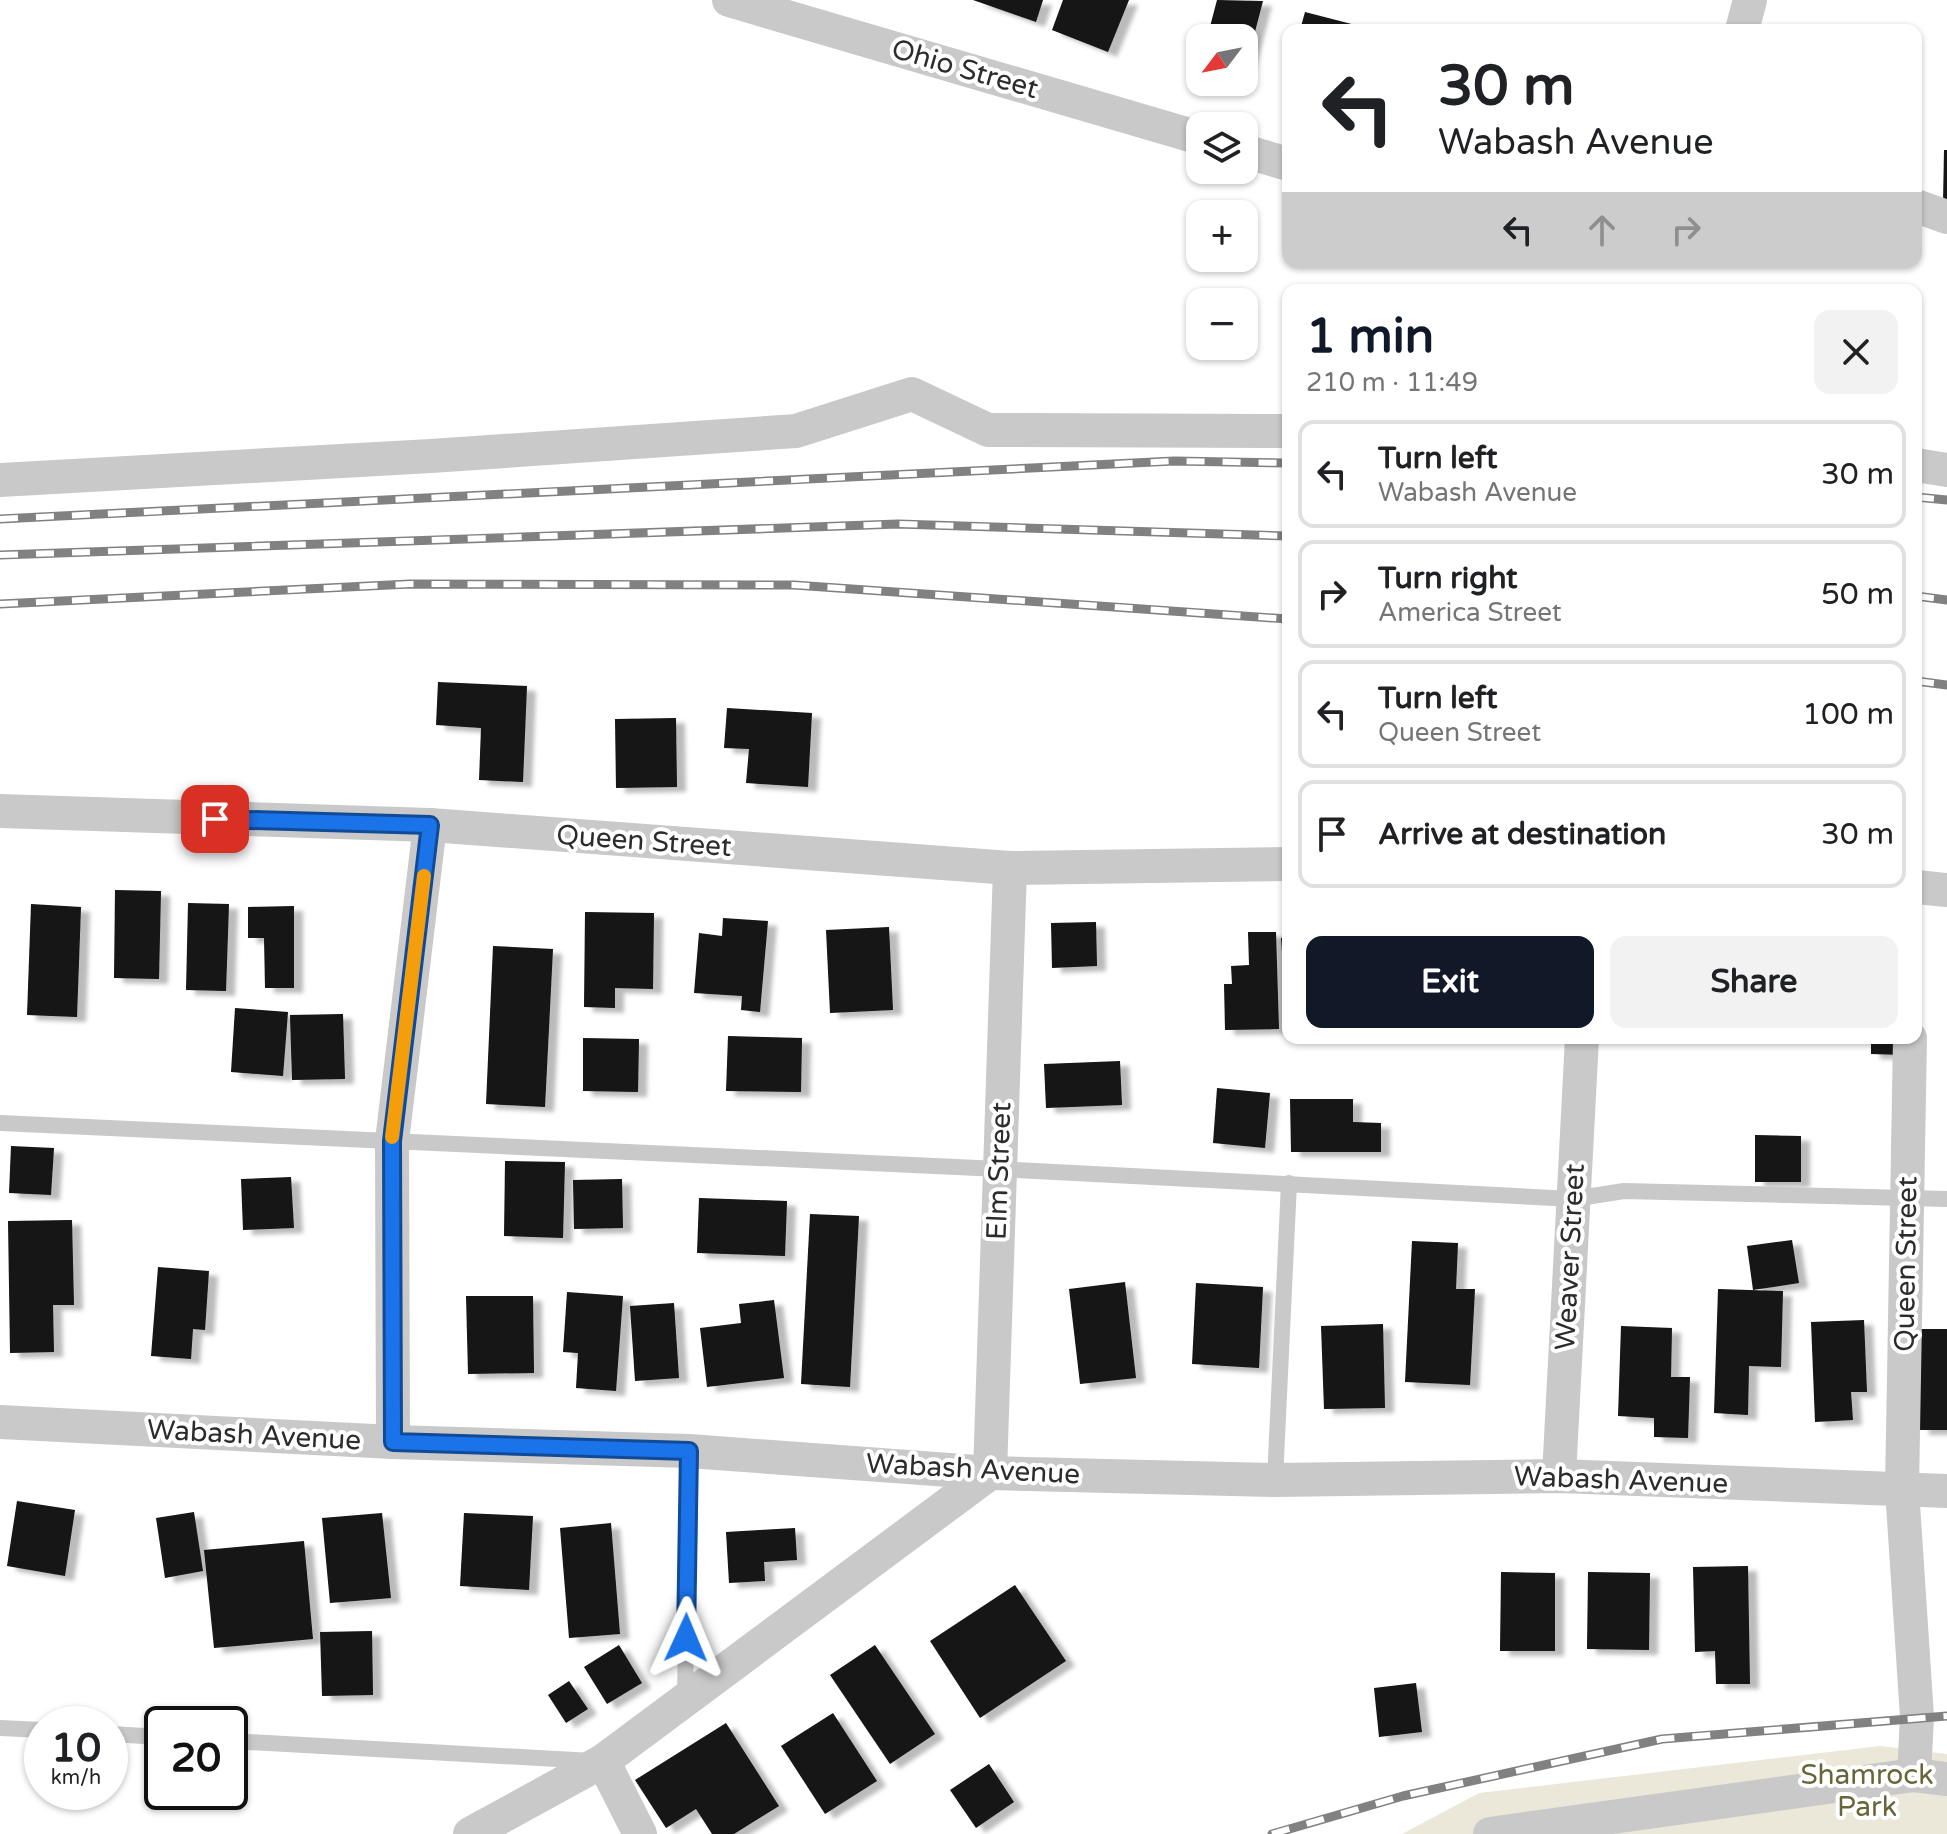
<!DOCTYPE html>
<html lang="en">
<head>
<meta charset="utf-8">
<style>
	body { margin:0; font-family:"Varela Round",sans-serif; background:#f2f2f2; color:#202124; height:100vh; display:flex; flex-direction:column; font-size:30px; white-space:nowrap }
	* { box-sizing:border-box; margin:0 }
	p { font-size:26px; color:#757577 }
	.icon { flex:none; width:44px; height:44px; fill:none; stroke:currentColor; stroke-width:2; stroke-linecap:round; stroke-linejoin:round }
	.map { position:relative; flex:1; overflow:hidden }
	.drawer { position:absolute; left:1282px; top:284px; width:640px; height:760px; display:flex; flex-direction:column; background:#fff; border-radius:16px; box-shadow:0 2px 6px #0004 }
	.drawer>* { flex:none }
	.hud { position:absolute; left:1282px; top:24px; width:640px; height:244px; border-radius:16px; box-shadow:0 2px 6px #0004; background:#fff; color:#202124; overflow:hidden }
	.needle { width:52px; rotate:238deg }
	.tools { position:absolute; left:1186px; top:24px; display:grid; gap:16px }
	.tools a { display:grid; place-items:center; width:72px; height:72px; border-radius:16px; background:#fff; box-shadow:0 2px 6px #0004; font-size:40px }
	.speed { position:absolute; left:24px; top:1706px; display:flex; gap:16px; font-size:40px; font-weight:700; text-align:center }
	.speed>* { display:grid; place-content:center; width:104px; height:104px; border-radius:50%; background:#fff; box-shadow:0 2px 6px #0004; line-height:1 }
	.speed small { font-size:20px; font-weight:400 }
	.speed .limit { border:4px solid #111; border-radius:12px; background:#fff; color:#111 }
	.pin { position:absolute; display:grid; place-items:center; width:68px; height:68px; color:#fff; margin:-34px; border-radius:16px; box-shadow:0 4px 12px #0006 }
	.me { position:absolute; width:88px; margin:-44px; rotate:1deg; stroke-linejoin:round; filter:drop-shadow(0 0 6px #0008) }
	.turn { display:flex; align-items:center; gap:28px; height:168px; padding:0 24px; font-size:36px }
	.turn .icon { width:104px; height:104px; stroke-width:2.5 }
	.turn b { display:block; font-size:56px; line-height:68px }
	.lanes { display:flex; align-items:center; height:76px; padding:0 24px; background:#0003; justify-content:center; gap:40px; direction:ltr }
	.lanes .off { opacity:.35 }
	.round { display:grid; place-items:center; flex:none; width:84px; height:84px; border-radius:16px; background:#f2f2f2 }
	.head { display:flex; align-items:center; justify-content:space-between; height:136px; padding:0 24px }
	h1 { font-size:48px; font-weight:700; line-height:60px; color:#111827 }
	.cta { display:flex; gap:16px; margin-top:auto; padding:16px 24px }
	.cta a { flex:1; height:92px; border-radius:16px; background:#111827; color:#fff; font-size:32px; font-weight:700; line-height:92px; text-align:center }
	.cta a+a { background:#f2f2f2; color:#202124 }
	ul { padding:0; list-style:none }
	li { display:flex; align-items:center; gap:24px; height:108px; margin:0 16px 12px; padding:0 8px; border:4px solid #e0e0e0; border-radius:16px }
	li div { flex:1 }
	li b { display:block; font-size:30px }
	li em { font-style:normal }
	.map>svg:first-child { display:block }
</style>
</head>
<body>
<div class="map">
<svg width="1947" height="1834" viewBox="0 0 1947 1834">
	<defs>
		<filter id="shadow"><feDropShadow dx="9" dy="5" stdDeviation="2" flood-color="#0004"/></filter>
	</defs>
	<rect width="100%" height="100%" fill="#fff"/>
	<polygon fill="#ebe8d9" points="1880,1746 1947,1754 1947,1834 1402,1834 1479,1793"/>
	<g fill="#131313" filter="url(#shadow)">
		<polygon points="973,0 1043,0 1036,22"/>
		<polygon points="1063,0 1129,0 1108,52 1052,30"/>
		<polygon points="1217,0 1263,1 1245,70 1244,38 1207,38"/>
		<polygon points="1305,12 1363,27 1362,30 1300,30"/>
		<polygon points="1944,150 1947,150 1947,203 1943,203"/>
		<polygon points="438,682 527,686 523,782 479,780 481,728 436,725"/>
		<polygon points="727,708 812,713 808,787 746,783 749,749 724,748"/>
		<polygon points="676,718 677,787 616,788 615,719"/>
		<polygon points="115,890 161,891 159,979 114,978"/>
		<polygon points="188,903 229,904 226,991 186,990"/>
		<polygon points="31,904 81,907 77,1017 27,1015"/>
		<polygon points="294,906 294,988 265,988 264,938 248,938 248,907"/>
		<polygon points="585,912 654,913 653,989 615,988 615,1008 584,1007"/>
		<polygon points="723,918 768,921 760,1012 741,1010 742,996 694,993 699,933 722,936"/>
		<polygon points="1096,922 1097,966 1052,968 1051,923"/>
		<polygon points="889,927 893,1010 830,1013 826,930"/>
		<polygon points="1248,932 1276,932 1279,1029 1225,1030 1224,984 1232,984 1231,966 1249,965"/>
		<polygon points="1288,937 1288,1009 1286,1009 1281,938"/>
		<polygon points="493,946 553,949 545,1107 486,1104"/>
		<polygon points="235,1008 288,1012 283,1076 231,1072"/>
		<polygon points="343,1014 345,1079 292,1080 290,1015"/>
		<polygon points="728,1036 802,1038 801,1092 726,1091"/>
		<polygon points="583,1038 639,1039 638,1092 583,1091"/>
		<polygon points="1871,1038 1904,1038 1904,1055 1871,1054"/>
		<polygon points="1120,1061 1122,1105 1046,1108 1044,1064"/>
		<polygon points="1217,1088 1270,1093 1265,1148 1213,1143"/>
		<polygon points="1290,1099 1353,1099 1353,1122 1381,1123 1381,1152 1291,1152"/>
		<polygon points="1755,1135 1801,1136 1801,1182 1755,1182"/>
		<polygon points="11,1146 54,1148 51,1195 9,1193"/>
		<polygon points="505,1161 565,1162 563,1238 504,1236"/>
		<polygon points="291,1177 294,1228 243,1230 241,1179"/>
		<polygon points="622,1179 623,1228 574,1229 573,1180"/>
		<polygon points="699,1198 787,1201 785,1256 697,1253"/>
		<polygon points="810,1214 859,1216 850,1387 801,1384"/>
		<polygon points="72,1220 74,1305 53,1305 54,1352 10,1353 8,1221"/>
		<polygon points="1792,1240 1799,1283 1753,1290 1747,1246"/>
		<polygon points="1412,1241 1458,1243 1456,1289 1475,1289 1470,1385 1405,1382"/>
		<polygon points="158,1267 209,1271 205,1330 193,1329 191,1359 151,1356"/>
		<polygon points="1125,1282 1136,1378 1080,1384 1069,1289"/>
		<polygon points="1196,1283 1263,1287 1259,1368 1192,1364"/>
		<polygon points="1718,1289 1783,1291 1781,1367 1749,1366 1748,1415 1714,1413"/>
		<polygon points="567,1292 623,1296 616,1391 576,1388 578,1353 563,1352"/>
		<polygon points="466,1296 533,1296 534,1373 468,1374"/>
		<polygon points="774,1300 784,1378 707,1387 700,1328 741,1323 739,1304"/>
		<polygon points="674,1303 679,1378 635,1381 630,1306"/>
		<polygon points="1864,1320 1867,1392 1851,1392 1853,1420 1815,1422 1811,1322"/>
		<polygon points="1383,1324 1385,1408 1324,1409 1321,1326"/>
		<polygon points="1621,1326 1672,1328 1671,1377 1690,1377 1688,1438 1654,1437 1654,1418 1618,1416"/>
		<rect x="1920" y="1329" width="27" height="101"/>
		<polygon points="17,1501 75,1510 65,1576 7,1566"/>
		<polygon points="194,1512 203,1571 165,1578 156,1518"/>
		<polygon points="382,1513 391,1598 330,1603 322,1518"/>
		<polygon points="464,1513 533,1516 529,1590 460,1586"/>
		<polygon points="611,1523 620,1634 569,1638 560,1528"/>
		<polygon points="795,1528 797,1560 764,1562 765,1581 729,1583 726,1532"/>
		<polygon points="304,1541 313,1639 214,1648 204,1550"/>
		<polygon points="1748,1566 1750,1684 1716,1684 1715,1651 1695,1652 1693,1567"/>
		<polygon points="1501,1572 1555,1573 1555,1651 1500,1651"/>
		<polygon points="1588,1572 1650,1573 1649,1650 1587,1649"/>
		<polygon points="1015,1585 1066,1661 980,1718 930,1641"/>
		<polygon points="372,1631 373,1695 322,1696 320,1632"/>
		<polygon points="619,1645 642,1683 607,1704 584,1667"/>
		<polygon points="875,1645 935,1734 890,1764 830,1675"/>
		<polygon points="569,1681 588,1709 566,1723 548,1695"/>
		<polygon points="1416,1683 1422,1732 1379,1737 1374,1688"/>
		<polygon points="833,1713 877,1781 825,1814 781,1746"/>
		<polygon points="726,1723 779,1806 734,1834 712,1834 696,1809 666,1828 635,1780"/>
		<polygon points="989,1764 1014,1802 976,1828 950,1790"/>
	</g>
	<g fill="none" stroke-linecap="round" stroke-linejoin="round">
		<g stroke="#c9c9c9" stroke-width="16">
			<polyline points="0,1123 999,1169 1573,1199 1624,1191 1947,1199"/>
			<polyline points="1275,1480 1289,1183"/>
			<polyline points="685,1698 689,1451"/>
			<polyline points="0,1728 42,1730"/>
			<polyline points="110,1734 162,1737"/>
			<polyline points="230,1741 592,1761"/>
		</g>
		<g stroke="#c9c9c9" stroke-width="34">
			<polyline points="729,0 1200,138"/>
			<polyline points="1742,30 1750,0"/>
			<polyline points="1244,151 1288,164"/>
			<polyline points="1916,206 1947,217"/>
			<polyline points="1916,465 1947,470"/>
			<polyline points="0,480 431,456 796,431 912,394 988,430 1288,431"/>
			<polyline points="0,811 430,825 1010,868 1288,864"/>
			<polyline points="1916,887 1947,890"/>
			<polyline points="1910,1038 1902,1489 1917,1717 1914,1775"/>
			<polyline points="0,1422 393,1442 689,1451 990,1473 1275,1480 1559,1476 1947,1491"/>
			<polyline points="393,1442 392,1141 430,825"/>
			<polyline points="1559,1476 1582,1038"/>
			<polyline points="603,1761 640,1834"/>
			<polyline points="470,1834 603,1761 990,1473 1010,868"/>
			<polyline points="1490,1834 1914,1775 1947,1779"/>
		</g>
		<g stroke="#818181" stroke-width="9">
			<g id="rail">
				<polyline points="1916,497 1947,500"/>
				<polyline points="0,519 1174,461 1288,463"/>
				<polyline points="0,555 898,524 1288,536"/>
				<polyline points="1916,596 1947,600"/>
				<polyline points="0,604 410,584 794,585 1288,619"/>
				<polyline points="1916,681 1947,685"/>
				<polyline points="1272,1834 1403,1796 1662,1739 1947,1716"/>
			</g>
		</g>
		<use href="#rail" stroke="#fff" stroke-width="6" stroke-dasharray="18" stroke-linecap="butt"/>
	</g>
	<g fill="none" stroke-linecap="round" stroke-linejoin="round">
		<g stroke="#114b97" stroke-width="20">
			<polyline id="route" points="215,819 430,825 392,1141 393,1442 689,1451 686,1638"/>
		</g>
		<use href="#route" stroke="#1a73e8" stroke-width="14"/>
		<polyline stroke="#f59e0b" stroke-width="14" points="392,1137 424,876"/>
	</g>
	<g text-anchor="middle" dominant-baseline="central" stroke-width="8" stroke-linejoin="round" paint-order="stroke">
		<g font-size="28" fill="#2c2c2c" stroke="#fff">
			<text transform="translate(965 69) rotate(16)">Ohio Street</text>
			<text transform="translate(644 841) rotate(4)">Queen Street</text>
			<text transform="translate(999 1171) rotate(-88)">Elm Street</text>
			<text transform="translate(1570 1257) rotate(-87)">Weaver Street</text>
			<text transform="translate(1906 1264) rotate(-89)">Queen Street</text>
			<text transform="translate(254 1435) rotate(3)">Wabash Avenue</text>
			<text transform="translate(973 1469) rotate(3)">Wabash Avenue</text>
			<text transform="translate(1621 1480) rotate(2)">Wabash Avenue</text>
		</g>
		<g font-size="28" fill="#686639" stroke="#fff">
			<text x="1867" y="1775">Shamrock<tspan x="1867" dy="32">Park</tspan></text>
		</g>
	</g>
</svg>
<div class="tools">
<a><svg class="needle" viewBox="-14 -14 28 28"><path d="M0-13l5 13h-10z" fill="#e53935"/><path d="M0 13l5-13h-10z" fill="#757577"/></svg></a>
<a><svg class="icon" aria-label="layers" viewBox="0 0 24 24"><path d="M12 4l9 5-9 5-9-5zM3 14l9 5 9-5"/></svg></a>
<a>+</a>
<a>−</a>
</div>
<div class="speed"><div>10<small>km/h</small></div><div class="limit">20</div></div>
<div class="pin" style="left:215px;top:819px;background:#d93025"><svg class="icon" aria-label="arrive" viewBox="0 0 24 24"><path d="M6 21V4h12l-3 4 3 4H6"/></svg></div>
<svg class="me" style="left:686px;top:1638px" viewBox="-20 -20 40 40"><path d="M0-17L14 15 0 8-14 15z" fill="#1a73e8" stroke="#fff" stroke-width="4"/></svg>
<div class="hud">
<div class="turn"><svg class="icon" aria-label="left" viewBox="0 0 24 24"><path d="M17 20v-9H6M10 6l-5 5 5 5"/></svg><div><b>30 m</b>Wabash Avenue</div></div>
<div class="lanes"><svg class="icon" aria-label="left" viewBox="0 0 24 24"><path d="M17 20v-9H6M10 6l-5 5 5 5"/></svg><svg class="icon off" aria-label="ahead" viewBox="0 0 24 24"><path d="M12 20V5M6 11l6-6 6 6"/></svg><svg class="icon off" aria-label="right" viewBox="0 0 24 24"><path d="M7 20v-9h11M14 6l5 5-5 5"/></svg></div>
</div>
<section class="drawer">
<div class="head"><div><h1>1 min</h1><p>210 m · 11:49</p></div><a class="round"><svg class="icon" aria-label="close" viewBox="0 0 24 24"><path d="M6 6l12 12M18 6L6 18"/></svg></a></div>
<ul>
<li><svg class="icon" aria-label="left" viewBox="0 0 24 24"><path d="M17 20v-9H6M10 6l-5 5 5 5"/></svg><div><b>Turn left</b><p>Wabash Avenue</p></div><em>30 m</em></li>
<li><svg class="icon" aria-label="right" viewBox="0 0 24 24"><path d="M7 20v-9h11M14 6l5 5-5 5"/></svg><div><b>Turn right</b><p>America Street</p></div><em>50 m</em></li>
<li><svg class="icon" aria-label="left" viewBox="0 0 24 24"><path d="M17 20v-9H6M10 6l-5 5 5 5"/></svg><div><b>Turn left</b><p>Queen Street</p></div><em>100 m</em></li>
<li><svg class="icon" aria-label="arrive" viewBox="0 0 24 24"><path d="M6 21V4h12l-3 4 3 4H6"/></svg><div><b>Arrive at destination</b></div><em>30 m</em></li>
</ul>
<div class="cta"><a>Exit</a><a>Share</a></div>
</section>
</div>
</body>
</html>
